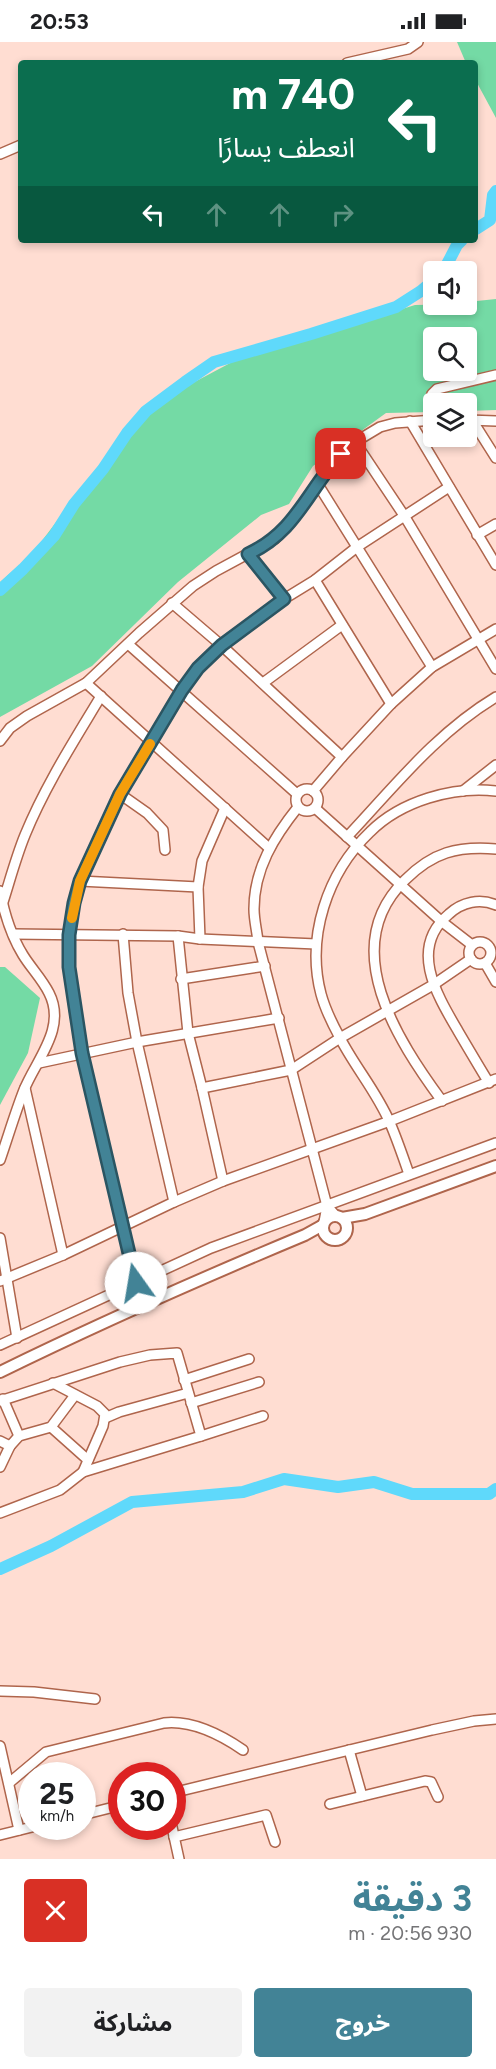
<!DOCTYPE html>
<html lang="ar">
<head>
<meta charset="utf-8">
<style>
	body { margin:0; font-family:Figtree,"Noto Sans Arabic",sans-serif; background:#f2f2f2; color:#202124; direction:rtl; height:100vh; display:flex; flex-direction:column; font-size:22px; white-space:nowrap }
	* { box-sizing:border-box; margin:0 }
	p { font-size:20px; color:#757577 }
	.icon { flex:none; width:33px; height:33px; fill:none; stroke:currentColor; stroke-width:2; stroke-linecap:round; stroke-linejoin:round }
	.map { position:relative; height:1817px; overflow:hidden; direction:ltr }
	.panel { display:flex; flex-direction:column; background:#fff; flex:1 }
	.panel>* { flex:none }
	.top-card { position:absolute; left:18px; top:18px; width:460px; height:183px; border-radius:6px; box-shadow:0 3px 9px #0003; direction:rtl; background:#0b6e4f; color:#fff; overflow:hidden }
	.controls { position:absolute; left:423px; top:219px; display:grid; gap:12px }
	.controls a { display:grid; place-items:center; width:54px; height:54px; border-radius:6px; background:#fff; box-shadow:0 3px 9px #0003; font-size:30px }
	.speed { position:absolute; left:18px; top:1720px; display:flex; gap:12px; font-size:30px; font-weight:700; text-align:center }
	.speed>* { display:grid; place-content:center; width:78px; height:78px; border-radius:50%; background:#fff; box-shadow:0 3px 9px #0003; line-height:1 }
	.speed small { font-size:15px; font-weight:400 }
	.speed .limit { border:9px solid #d22; background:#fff; color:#111 }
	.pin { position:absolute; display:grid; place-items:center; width:51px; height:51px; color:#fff; margin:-26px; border-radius:12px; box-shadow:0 3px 9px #0006 }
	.me { position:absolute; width:66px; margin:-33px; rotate:347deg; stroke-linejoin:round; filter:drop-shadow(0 0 4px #0008) }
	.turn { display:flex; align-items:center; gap:21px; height:126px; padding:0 24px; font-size:27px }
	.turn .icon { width:78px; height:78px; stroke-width:2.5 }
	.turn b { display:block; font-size:42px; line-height:51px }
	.lanes { display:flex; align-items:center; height:57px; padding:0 24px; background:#0003; justify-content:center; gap:30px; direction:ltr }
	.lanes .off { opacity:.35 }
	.round { display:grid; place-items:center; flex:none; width:63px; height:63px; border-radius:6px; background:#f2f2f2 }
	.headline { display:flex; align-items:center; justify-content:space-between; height:102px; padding:0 24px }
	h1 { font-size:36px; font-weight:700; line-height:45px; color:#428396 }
	.primary-button { display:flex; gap:12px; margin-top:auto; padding:12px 24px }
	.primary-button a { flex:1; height:69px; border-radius:6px; background:#428396; color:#fff; font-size:24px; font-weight:700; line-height:69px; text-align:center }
	.primary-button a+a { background:#f2f2f2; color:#202124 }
	.status { display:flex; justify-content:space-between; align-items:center; height:42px; padding:0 30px; background:#fff; direction:ltr }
	.status svg { height:16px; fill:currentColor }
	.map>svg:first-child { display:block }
</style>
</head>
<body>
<div class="status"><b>20:53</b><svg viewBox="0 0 49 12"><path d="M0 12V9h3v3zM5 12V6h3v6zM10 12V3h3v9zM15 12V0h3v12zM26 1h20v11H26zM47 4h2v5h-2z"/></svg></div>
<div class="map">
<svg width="496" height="1817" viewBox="0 0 496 1817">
	<rect width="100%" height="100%" fill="#ffddd2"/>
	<g fill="#74daa5" fill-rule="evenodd">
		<polygon points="457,0 496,0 496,76 476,39 476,21 466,21"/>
		<path d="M496,257V368L467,369L466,362H434L433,370L386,371L313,424L289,462L261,473L178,540L92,624L0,675V540L32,512L140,369L234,319L415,263L466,262L467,260ZM434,296H466V328H434Z"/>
		<polygon points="0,925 5,925 40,956 28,1011 0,1063"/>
	</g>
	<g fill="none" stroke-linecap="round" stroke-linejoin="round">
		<g stroke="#5fd9fb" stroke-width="12">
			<polyline points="476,187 490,178 493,153 496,149"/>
			<polyline points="443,230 457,203 462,198"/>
			<polyline points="0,548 23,527 54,494 74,462 103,427 127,391 146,369 185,340 214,320 311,292 396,265 421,249 434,238"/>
			<polyline points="0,1527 51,1504 132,1460 243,1450 284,1437 338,1445 374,1440 412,1452 489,1452 496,1447"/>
		</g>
		<g stroke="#af654c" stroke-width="12">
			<g id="minor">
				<polyline points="347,21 408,7 418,0"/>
				<polyline points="0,112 21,103"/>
				<polyline points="438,362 432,352 437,347 496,333"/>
				<polyline points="468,378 496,379"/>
				<polyline points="472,378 496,416"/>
				<polyline points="410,379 496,523"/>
				<polyline points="355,400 405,475 496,627"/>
				<polyline points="317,441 432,625"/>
				<polyline points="477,493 496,482"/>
				<polyline points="248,512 284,557"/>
				<polyline points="315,538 391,662"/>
				<polyline points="172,561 221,603 342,715"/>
				<polyline points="128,602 297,752"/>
				<polyline points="86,641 269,806"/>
				<polyline points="263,641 342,583"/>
				<polyline points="0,699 10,686 27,674 86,641 139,591 193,544 216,529 275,497 292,479 326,429 355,400 380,385 395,381 434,378"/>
				<circle cx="307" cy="758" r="11"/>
				<polyline points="313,749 342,715 391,662 432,625 496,587"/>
				<polyline points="463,749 496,723"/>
				<polyline points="120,752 147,771 163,788 165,808"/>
				<path d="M298,765C274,795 254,827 254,867C254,878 257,889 258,900L327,1164L324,1180"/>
				<polyline points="315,766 441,879 472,903"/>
				<path d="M347,795C394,745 436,691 496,655"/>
				<polyline points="80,839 198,845"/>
				<path d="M0,849C4,870 12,895 23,913C31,926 42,937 49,951C67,986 36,1018 24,1048C15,1071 8,1095 0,1118"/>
				<path d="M3,860C10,838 16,815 25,793C45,744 74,699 101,654"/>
				<polyline points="13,892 178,894 200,897 316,902"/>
				<polyline points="123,892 128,951 137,1000 174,1160"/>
				<polyline points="178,894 188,991 202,1046 223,1139"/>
				<polyline points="200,897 198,845 202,819 225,766"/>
				<circle cx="480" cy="911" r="11"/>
				<polyline points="485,921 496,940"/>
				<polyline points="181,937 265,924"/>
				<polyline points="39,1021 137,1000 279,976"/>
				<path d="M489,1041C478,1023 468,1006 458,989C437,953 408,906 449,872C462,860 480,856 496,863"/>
				<polyline points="25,1046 63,1213"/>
				<polyline points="202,1046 291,1028 340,996 433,943 471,917"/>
				<path d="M442,1059C398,999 336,905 405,838C433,810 457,804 496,807"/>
				<path d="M409,1132C403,1115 397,1097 390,1081C377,1050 354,1024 339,994C332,981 325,967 321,952C306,895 327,831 370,790C401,759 453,744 496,749"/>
				<polyline points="327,1164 336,1174"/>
				<polyline points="0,1196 17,1296"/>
				<polyline points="0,1239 63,1213 174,1160 223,1139 390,1079 496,1037"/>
				<polyline points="136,1241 82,1011 75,971 69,925 69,893 74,861 80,839 120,752 182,648 207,616 221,603 284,557 315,538 357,505 449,445"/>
				<polyline points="0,1303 211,1206 496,1101"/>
				<polyline points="184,1338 249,1317"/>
				<polyline points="53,1341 97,1364 105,1372 103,1384 83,1430"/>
				<polyline points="3,1357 19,1394"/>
				<polyline points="0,1359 120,1320 150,1313 177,1311 201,1394 83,1430 60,1448 0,1471"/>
				<polyline points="191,1361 259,1340"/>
				<polyline points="105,1376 119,1370 188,1351"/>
				<polyline points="51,1385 88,1418"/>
				<polyline points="201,1394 263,1374"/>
				<polyline points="0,1399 10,1404 0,1425"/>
				<polyline points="10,1404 19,1394 51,1385 75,1353"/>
				<polyline points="0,1649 34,1650 95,1657"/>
				<polyline points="0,1704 19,1788"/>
				<polyline points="349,1708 362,1754"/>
				<path d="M9,1741L46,1710L164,1681C191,1678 221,1693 243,1708"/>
				<polyline points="172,1751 432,1688 474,1679 496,1677"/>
				<polyline points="330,1762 425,1739 431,1740 438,1755"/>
				<polyline points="82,1773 122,1763"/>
				<polyline points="172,1785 179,1817"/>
				<polyline points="0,1793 32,1785"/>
				<polyline points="174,1795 266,1773 275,1800"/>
			</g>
		</g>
		<g stroke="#af654c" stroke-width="14">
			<g id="major">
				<circle cx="335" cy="1186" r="12"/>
				<polyline points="342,1176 365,1172 496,1124"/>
				<path d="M0,1330C100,1281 202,1236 305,1193L323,1183"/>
			</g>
		</g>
		<use href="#minor" stroke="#fff" stroke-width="9"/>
		<use href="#major" stroke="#fff" stroke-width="10"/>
	</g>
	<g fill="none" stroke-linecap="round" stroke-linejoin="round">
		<g stroke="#2b5562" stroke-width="15">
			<path id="route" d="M136,1241L82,1011L69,925V893L74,861L80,839L120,752L182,648L198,626L222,603L284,557L248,512C296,490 307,449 341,412"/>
		</g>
		<use href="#route" stroke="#428396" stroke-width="10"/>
		<polyline stroke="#f59e0b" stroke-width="10" points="72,876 80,839 120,752 150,702"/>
	</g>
</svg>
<div class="controls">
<a><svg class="icon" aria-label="sound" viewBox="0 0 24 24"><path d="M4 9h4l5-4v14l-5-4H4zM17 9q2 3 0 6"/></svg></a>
<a><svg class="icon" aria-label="search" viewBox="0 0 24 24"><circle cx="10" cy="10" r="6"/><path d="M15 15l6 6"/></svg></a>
<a><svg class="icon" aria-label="layers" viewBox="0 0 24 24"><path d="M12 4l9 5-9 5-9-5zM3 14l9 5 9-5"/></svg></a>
</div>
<div class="speed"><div>25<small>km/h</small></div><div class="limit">30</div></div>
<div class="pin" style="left:341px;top:412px;background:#d93025"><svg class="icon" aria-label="arrive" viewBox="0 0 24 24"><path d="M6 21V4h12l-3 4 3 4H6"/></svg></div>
<svg class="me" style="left:136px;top:1241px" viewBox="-20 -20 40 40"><circle r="19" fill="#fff"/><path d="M0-13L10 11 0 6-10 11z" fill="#428396"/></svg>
<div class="top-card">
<div class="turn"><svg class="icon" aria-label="left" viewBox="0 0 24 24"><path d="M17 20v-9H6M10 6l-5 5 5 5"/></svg><div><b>740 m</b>انعطف يسارًا</div></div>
<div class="lanes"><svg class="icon" aria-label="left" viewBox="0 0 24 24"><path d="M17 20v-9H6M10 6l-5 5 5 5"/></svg><svg class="icon off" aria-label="ahead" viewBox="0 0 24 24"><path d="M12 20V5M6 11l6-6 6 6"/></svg><svg class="icon off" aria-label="ahead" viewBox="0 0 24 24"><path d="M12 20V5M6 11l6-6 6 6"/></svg><svg class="icon off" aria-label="right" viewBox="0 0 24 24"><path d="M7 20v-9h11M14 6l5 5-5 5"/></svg></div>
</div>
</div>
<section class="panel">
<div class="headline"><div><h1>3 دقيقة</h1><p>930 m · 20:56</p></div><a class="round" style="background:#d93025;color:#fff"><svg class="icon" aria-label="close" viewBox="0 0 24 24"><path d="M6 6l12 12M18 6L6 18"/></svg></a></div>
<div class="primary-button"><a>خروج</a><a>مشاركة</a></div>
</section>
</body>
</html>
